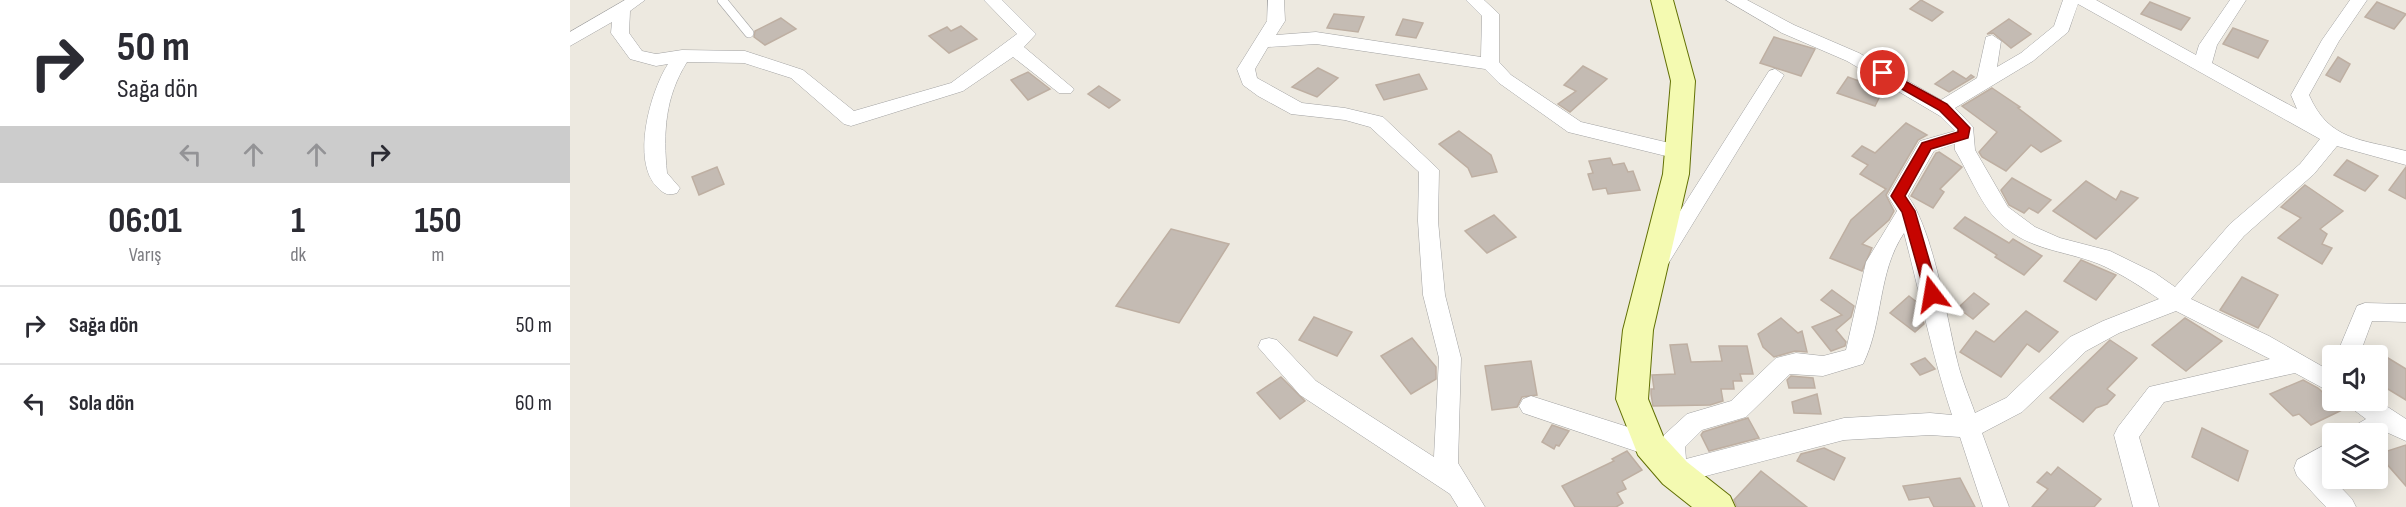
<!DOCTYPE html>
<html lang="tr">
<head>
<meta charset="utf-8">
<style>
	body { margin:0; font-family:"Sofia Sans Condensed",sans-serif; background:#f7f7f7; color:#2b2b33; height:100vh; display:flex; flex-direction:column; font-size:22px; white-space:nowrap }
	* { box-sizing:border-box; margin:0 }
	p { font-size:20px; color:#7c7c81 }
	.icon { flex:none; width:33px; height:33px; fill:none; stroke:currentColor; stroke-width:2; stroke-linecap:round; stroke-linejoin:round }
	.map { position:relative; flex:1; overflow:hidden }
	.side { display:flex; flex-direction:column; background:#fff; width:570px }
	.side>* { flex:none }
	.hud { background:#fff; color:#2b2b33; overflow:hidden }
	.tools { position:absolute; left:1752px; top:345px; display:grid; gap:12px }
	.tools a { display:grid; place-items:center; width:66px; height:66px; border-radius:6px; background:#fff; box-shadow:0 3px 15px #0003; font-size:30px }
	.pin { position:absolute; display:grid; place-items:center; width:51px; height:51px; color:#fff; margin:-26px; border:3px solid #fff; border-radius:50%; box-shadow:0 2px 6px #0007 }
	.me { position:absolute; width:66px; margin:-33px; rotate:346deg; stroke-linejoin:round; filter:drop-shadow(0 0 4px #0008) }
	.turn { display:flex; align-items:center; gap:21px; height:126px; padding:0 18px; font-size:27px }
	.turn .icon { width:78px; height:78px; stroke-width:2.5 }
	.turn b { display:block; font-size:42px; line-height:51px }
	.lanes { display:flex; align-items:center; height:57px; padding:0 18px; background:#0003; justify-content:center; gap:30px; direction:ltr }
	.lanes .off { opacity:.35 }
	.eta { display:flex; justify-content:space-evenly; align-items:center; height:102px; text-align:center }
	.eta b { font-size:36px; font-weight:700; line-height:42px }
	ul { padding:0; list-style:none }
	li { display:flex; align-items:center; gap:18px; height:78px; padding:0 18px; border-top:2px solid #e1e1e2 }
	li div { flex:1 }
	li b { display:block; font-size:22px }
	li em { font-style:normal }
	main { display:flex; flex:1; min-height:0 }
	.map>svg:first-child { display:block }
</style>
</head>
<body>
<main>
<section class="side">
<div class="hud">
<div class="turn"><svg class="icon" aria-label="right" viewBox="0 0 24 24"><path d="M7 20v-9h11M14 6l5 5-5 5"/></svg><div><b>50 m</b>Sağa dön</div></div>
<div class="lanes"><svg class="icon off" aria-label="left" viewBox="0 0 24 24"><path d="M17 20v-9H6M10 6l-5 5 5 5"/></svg><svg class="icon off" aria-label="ahead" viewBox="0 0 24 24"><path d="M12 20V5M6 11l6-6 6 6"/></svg><svg class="icon off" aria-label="ahead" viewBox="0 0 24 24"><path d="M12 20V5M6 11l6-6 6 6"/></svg><svg class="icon" aria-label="right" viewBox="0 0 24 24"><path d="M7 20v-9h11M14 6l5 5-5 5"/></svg></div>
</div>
<div class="eta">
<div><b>06:01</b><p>Varış</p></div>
<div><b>1</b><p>dk</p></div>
<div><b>150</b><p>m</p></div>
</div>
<ul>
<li><svg class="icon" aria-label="right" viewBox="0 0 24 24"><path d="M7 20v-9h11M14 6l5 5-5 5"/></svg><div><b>Sağa dön</b></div><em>50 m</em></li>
<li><svg class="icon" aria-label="left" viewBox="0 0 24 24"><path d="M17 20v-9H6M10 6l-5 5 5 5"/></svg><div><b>Sola dön</b></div><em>60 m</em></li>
</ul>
</section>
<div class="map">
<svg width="1836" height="507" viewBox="0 0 1836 507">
	<rect width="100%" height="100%" fill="#ede9e0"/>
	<g fill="#c4bbb3" stroke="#beafa2" stroke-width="1.5">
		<polygon points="1351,0 1373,12 1362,21 1340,9"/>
		<polygon points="1580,2 1620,18 1611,30 1571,14"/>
		<polygon points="1807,2 1836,14 1824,29 1795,17"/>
		<polygon points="764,14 794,17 788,32 757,28"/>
		<polygon points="211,18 226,29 195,45 184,37 185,31"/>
		<polygon points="833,19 853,23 846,38 826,35"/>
		<polygon points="1439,19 1461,34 1441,48 1423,33 1417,34"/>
		<polygon points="391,26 407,39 379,53 359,36 377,27 381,31"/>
		<polygon points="1663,28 1698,41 1688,58 1653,44"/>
		<polygon points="1204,37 1245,49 1231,76 1190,63"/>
		<polygon points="1768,57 1780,64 1770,82 1756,75"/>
		<polygon points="1013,66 1037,79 1000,112 988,104 1006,91 994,85"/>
		<polygon points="748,68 768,78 747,97 722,87"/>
		<polygon points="1383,71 1396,79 1401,75 1404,77 1379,92 1365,84"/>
		<polygon points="458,72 480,89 458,100 441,80"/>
		<polygon points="849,74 857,89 814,100 806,85"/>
		<polygon points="1278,77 1313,90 1305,106 1267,93"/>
		<polygon points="529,86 550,100 539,108 518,94"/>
		<polygon points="1422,88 1450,107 1448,108 1491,141 1471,152 1461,145 1436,171 1412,157 1409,152 1427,132 1392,106"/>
		<polygon points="1336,123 1357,135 1348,140 1316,195 1324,211 1319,220 1292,244 1302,248 1292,271 1260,258 1281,220 1316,189 1290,174 1298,165 1282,156 1292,146 1305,153"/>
		<polygon points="889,131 921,155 927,172 902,177 898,168 869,144"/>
		<polygon points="1369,152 1392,167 1370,189 1374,192 1363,208 1341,196 1366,153"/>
		<polygon points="1040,158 1043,165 1054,163 1058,172 1063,171 1070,190 1038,194 1036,188 1023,190 1018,174 1023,173 1019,161"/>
		<polygon points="1777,160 1808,176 1795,191 1764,175"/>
		<polygon points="147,167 154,184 129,195 122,177"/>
		<polygon points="1836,167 1836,199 1819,190"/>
		<polygon points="1442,178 1481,200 1468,213 1459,208 1454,213 1439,205 1431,190"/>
		<polygon points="1516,181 1546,200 1551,191 1568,198 1526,239 1483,211"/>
		<polygon points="1735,185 1773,211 1750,229 1757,234 1752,244 1762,248 1752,264 1708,238 1731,218 1711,207"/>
		<polygon points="924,215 946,237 917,253 895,231"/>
		<polygon points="1395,217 1439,243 1443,239 1472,256 1454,275 1425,257 1427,255 1384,228"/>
		<polygon points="601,229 659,244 609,323 546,306"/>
		<polygon points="1511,260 1546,275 1526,300 1494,281"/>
		<polygon points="1672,277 1708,295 1688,328 1650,310"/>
		<polygon points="1262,290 1284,306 1281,317 1266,330 1276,342 1275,346 1261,351 1242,327 1272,315 1251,300"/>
		<polygon points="1404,293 1419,304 1403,319 1388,308"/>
		<polygon points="1339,296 1349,304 1354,324 1345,332 1320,313"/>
		<polygon points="1456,311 1488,332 1469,352 1457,344 1431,377 1390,352 1406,331 1424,342"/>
		<polygon points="744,317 782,332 767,356 729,340"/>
		<polygon points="1211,318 1228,333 1232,331 1237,352 1225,351 1204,357 1193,347 1188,334"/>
		<polygon points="1615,318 1652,341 1616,371 1582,345"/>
		<polygon points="842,338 866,367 866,379 841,394 811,356"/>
		<polygon points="1540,340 1567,358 1537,389 1545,395 1537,404 1526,408 1513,422 1480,398"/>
		<polygon points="1117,344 1121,362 1152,361 1149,346 1177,346 1183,374 1170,374 1172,381 1163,381 1164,389 1151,389 1153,401 1140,405 1083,406 1081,394 1081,389 1084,389 1082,375 1105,374 1100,345"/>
		<polygon points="1355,358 1365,369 1350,375 1341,364"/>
		<polygon points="1818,358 1836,369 1836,400 1808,383 1808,373"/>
		<polygon points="961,361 967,395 952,397 947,407 922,410 915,366"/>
		<polygon points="1221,376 1243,378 1245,388 1219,388 1217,380"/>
		<polygon points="711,377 735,401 710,419 687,393"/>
		<polygon points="1733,380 1748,388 1772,410 1741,425 1729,414 1723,416 1700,394"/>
		<polygon points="1247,394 1251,414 1224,413 1222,402"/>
		<polygon points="1178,418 1189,438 1139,451 1131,435 1133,432"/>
		<polygon points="982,425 999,431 989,446 986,445 984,449 972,442"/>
		<polygon points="1632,428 1678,451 1668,481 1622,457"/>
		<polygon points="1836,445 1836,486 1808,454"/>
		<polygon points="1254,448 1275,458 1264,480 1227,461 1231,454"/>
		<polygon points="1057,451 1072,470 1052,481 1056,489 1047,493 1053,503 1046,507 1005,507 992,486 1044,461 1042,459"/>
		<polygon points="1488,467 1531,499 1524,507 1462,507 1478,489 1467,482 1477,472 1481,475"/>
		<polygon points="1191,471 1237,507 1167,507 1164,500"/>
		<polygon points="1390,478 1405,507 1364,507 1359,497 1339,500 1333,486"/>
	</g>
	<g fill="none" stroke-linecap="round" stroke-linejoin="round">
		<g stroke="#a2a2a2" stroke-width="10">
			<polyline id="service" points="152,0 179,33"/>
		</g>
		<g stroke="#a2a2a2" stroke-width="1">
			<g id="minor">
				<path d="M55,0H75L60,11L59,33L72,51L86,54L112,50L175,51L233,70L284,111L381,83L447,34L414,0H432L466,34L454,47L504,89L501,93H489L443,57L393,91L281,126L274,124L221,78L174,63L117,62C95,97 93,132 97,173L110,188L107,193C98,196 94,194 87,187C61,161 80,92 98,64L86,66L60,59L41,33L42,22L0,46V32Z"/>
				<polygon points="698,0 714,0 715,21 706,35 746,32 911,57 912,16 896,0 914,0 929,14 929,62 941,75 1011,122 1108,145 1115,147 1118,152 1115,157 1108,159 998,132 929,83 915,69 746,44 698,47 685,69 687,78 732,103 775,108 813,117 869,170 868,221 875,295 891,358 888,463 915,507 888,507 880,494 730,395 688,347 691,340 699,338 707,340 746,381 864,457 869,358 853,295 848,221 849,172 800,127 775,120 721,114 688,96 673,85 667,69 697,21"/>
				<path d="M1156,0H1177L1224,25L1289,53L1371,100L1407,78L1416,37L1422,35L1431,41L1427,67L1451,53L1484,26L1493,0H1526L1626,55L1629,45L1660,0H1676L1647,45L1642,63L1727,109L1721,95L1752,40L1780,0H1797L1769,41L1739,95C1759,141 1791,139 1836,151V165L1767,146L1744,174L1674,236L1621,299L1699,336L1762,372V393L1725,373L1594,402L1569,437L1589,507H1563L1544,435L1548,427L1579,387L1700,359L1606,311L1549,333L1516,351L1452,412L1412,433L1439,507H1413L1390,437L1360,435L1274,440L1105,484L1096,481L1093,473L1091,447L1089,453L1080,456L953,413L949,406L953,399L961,396L1080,434L1089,437L1091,443L1094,435L1117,414L1161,401L1206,358L1226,353L1253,356L1276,350L1296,262L1327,211L1318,196L1350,141L1385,131L1370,116L1277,61L1212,33ZM1508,4L1750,139L1730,164L1660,224L1605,287L1585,273L1540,251L1490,238L1465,227L1438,207L1405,150L1403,127L1385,108L1463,61L1498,32ZM1385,144V150C1397,170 1410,202 1425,218C1456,251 1491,249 1529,264C1550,273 1570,286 1589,299L1533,321L1500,337L1436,398L1405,413C1399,396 1391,378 1387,360C1376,315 1364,233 1338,196L1364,151ZM1334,233C1350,294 1362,355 1382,415L1360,413L1274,418L1116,459L1115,447L1132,430L1176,417L1220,374L1253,376L1293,364C1314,321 1307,273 1334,233Z"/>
				<polygon points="1205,69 1214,75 1098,264 1091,266 1084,264 1080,258 1084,252 1199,71"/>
				<polygon points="1795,303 1836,304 1836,322 1802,321 1789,356 1766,356 1787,306"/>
				<polygon points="1777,400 1807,400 1836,419 1836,441 1816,432 1808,437 1808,434 1780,434 1784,426 1796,419 1780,407"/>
				<polygon points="1762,441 1762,465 1754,470 1782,499 1786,507 1756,507 1727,476 1724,468 1727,460"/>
			</g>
		</g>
		<g stroke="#627004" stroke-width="2">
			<polygon id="secondary" points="1081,0 1103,0 1125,81 1119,174 1083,330 1078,399 1093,436 1117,462 1160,496 1165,507 1122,507 1093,484 1068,455 1046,399 1053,330 1093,174 1101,81"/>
		</g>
		<use href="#service" stroke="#fff" stroke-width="9"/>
		<use href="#minor" fill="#fff" fill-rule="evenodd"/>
		<use href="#secondary" fill="#f4fab1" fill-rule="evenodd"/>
	</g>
	<polygon fill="#c60400" stroke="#810300" stroke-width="1.5" points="1313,69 1377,104 1400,128 1398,138 1361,149 1335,196 1345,211 1369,294 1362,300 1355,294 1332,212 1321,196 1352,143 1388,132 1388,129 1369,110 1309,76 1309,70"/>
</svg>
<div class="tools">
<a><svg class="icon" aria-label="sound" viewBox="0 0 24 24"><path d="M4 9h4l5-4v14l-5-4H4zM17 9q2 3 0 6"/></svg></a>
<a><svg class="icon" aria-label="layers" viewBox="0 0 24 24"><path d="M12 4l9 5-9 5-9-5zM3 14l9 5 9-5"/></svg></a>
</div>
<div class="pin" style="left:1313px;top:73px;background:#d93025"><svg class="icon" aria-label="arrive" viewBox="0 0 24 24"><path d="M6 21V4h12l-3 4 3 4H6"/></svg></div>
<svg class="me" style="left:1362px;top:294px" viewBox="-20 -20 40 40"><path d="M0-17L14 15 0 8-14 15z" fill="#c60400" stroke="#fff" stroke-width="4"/></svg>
</div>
</main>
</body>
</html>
